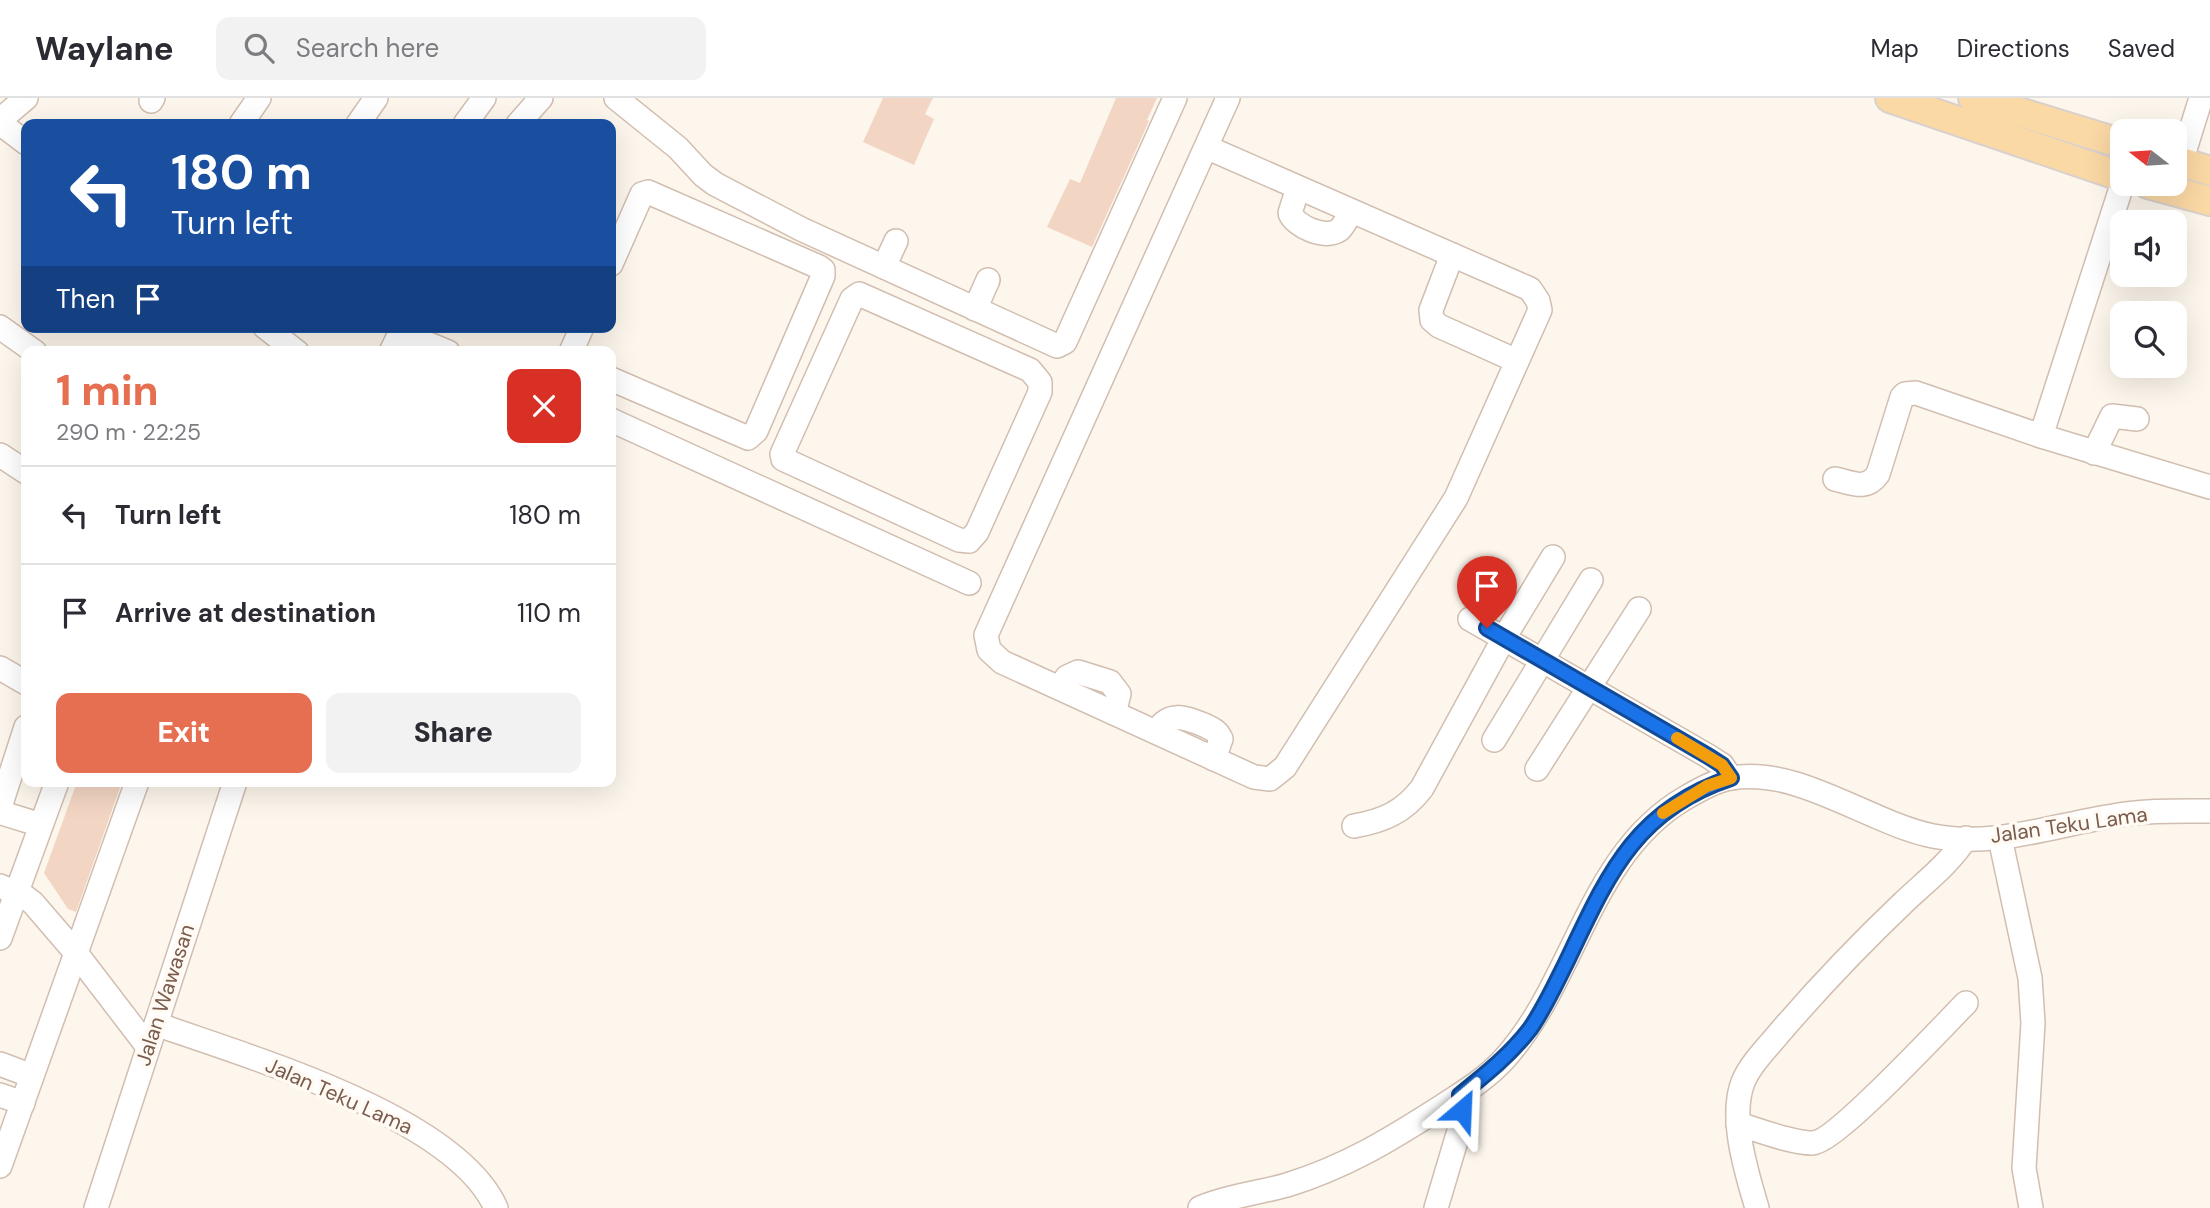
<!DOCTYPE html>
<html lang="en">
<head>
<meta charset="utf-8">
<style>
	body { margin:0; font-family:"DM Sans",sans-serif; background:#f2f2f3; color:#2b2b33; height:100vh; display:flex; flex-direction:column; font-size:26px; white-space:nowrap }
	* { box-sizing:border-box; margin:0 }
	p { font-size:23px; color:#7c7c81 }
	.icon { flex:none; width:38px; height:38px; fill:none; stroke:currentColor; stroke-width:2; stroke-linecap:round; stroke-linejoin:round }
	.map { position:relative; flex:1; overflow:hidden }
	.sheet { position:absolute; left:21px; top:248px; width:595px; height:441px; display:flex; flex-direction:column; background:#fff; border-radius:14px; box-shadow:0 7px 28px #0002 }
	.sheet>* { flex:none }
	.guide { position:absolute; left:21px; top:21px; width:595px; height:214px; border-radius:14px; box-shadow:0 7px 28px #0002; background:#1a4fa0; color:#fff; overflow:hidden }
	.needle { width:46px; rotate:287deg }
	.tools { position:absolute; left:2110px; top:21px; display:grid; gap:14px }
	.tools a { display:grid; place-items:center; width:77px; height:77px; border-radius:14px; background:#fff; box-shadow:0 7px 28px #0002; font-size:35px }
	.pin { position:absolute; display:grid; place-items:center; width:60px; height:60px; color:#fff; margin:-72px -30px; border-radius:50% 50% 50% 0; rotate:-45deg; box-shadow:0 0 7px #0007 }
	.pin .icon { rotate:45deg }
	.me { position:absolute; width:77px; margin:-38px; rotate:26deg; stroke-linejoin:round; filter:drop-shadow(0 0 5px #0008) }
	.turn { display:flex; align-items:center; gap:24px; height:147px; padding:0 35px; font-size:32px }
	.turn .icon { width:91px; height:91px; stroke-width:2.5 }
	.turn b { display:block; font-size:49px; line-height:60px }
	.then { display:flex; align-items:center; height:66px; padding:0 35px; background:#0003; gap:14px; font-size:26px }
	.round { display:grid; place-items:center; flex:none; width:74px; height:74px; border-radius:14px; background:#f2f2f3 }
	.head { display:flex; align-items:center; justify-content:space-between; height:119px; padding:0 35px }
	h1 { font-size:42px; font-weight:800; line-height:52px; color:#e76f51 }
	.button { display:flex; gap:14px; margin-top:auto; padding:14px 35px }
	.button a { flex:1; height:80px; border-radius:14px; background:#e76f51; color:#fff; font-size:28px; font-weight:800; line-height:80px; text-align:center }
	.button a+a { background:#f2f2f3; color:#2b2b33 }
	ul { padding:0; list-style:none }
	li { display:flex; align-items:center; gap:21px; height:98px; padding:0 35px; border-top:2px solid #e1e1e2 }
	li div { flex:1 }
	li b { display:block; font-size:26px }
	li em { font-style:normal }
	header { display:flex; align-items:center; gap:42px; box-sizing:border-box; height:98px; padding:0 35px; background:#fff; border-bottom:2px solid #e1e1e2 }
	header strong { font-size:33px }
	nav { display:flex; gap:38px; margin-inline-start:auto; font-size:24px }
	.search { width:490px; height:63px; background:#f2f2f3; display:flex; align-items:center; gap:18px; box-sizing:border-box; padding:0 24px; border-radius:14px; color:#7c7c81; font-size:26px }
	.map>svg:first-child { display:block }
</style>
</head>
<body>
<header>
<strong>Waylane</strong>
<div class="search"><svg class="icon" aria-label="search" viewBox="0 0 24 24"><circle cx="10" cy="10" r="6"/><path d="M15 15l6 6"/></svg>Search here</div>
<nav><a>Map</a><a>Directions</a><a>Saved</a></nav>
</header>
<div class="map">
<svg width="2210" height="1110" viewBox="0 0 2210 1110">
	<rect width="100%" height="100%" fill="#fdf6ec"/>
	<g fill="#f3d5c3">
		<polygon points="883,0 933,0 925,16 934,21 914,67 863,44"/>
		<polygon points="1116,0 1157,0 1147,22 1149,23 1092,149 1047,129 1070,81 1080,85"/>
		<polygon points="77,684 122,684 76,814 68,811 44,775"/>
	</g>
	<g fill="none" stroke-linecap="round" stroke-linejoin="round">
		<g stroke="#d1beb0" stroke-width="26">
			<g id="minor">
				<polyline points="616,0 678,50 703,77 715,86 801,131 1057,248 1065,244 1175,0"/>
				<polyline points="151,3 153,0"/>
				<polyline points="0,22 26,0"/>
				<polyline points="0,25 26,45"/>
				<polyline points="241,26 259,0"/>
				<polyline points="358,26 376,0"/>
				<polyline points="465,26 484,0"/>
				<polyline points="518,26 541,0"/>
				<polyline points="1206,49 1530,191 1538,203 1540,212 1456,400 1285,669 1270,681 1254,679 1002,564 989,552 986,537 1228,0"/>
				<polyline points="2181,64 2201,0"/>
				<polyline points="2123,84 2041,338 2210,389"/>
				<path d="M1298,90L1290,115C1295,128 1325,142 1339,132C1344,128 1348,119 1351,113"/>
				<polyline points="1452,157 1431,212 1432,222 1439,228 1517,263"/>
				<polyline points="611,166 642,96 648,94 819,169 823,172 823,178 756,333 748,340 611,281"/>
				<polyline points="884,169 896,143"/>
				<polygon points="859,196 1030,272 1040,284 1040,294 977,434 969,443 959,442 783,361 782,356 852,201"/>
				<polyline points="975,211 988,182"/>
				<polyline points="0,229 35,254"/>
				<polyline points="265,229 297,254"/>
				<polyline points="400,234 448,254"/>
				<polyline points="391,254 403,229"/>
				<polyline points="571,254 582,229"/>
				<polyline points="611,322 969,485"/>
				<polyline points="2094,355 2112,318 2137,321"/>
				<polyline points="0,357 26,374"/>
				<path d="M1835,381C1853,385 1866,393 1878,376L1902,299L1905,296L1916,295L2041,338"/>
				<polyline points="1470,521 1708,658 1722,667 1731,680"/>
				<polyline points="0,570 26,585"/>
				<polyline points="1060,590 1067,579 1078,574 1110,584 1119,596 1114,615"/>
				<path d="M1156,634C1169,613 1184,619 1204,627C1212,631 1217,632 1221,641L1214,661"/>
				<polyline points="1494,642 1591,482"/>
				<polyline points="1537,671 1639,511"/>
				<polyline points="0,709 26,629"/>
				<polyline points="0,710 2,715 41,727"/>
				<path d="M1354,728C1383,723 1404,714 1422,690L1504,540L1553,459"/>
				<polyline points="2000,740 2030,880 2033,925 2024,1070 2031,1110"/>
				<polyline points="0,788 25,799 33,805 76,855 148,949"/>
				<polyline points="0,840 57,684"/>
				<path d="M156,926C248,959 455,1018 496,1110"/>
				<polyline points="0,966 32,978"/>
				<polyline points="0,997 23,1005"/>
				<path d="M1738,1026C1759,1032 1791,1045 1812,1045C1835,1045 1943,928 1966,905"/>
				<polyline points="0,1068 137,684"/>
				<polyline points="96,1110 235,684"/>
				<path d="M1200,1110C1227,1098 1259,1095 1287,1087C1345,1069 1388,1043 1438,1011C1461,996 1488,980 1506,959C1576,880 1590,754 1687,699C1701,691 1715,683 1731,680C1798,668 1869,725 1933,738C1993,750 2054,727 2113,718C2145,712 2178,713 2210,713"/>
				<polyline points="1436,1110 1461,1026 1460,997"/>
				<path d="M1757,1110C1747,1076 1729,1020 1743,984C1751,965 1768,949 1781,933C1819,889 1861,845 1903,805C1925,784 1949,766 1966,740"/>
			</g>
		</g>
		<g stroke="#dad1cd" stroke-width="32">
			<g id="major">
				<polyline points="1890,0 2123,79"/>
				<polyline points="1973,0 2123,46"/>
				<polyline points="2175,62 2210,73"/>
				<polyline points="2148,86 2210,103"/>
			</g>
		</g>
		<use href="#minor" stroke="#fff" stroke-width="23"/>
		<use href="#major" stroke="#fbd9a5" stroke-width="28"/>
	</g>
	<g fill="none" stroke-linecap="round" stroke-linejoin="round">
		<g stroke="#114b97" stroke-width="18">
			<path id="route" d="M1462,1012L1460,997C1486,976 1510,957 1530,931C1544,911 1555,887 1566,865C1607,779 1634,712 1731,680L1722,667L1708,658L1487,530"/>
		</g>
		<use href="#route" stroke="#1a73e8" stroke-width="12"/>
		<polyline stroke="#f59e0b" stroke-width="12" points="1663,715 1707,688 1731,680 1722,667 1677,640"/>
	</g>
	<g text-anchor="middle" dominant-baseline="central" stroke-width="7" stroke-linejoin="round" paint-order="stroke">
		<g font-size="21" fill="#7a5c4d" stroke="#fffaf3">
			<text transform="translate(2069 727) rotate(-8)">Jalan Teku Lama</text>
			<text transform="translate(165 897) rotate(-72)">Jalan Wawasan</text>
			<text transform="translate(339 998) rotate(24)">Jalan Teku Lama</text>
		</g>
	</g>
</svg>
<div class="tools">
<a><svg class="needle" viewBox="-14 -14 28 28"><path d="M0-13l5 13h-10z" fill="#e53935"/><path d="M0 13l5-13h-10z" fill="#7c7c81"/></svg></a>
<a><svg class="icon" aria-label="sound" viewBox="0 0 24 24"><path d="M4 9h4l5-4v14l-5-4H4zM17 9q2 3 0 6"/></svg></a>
<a><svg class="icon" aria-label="search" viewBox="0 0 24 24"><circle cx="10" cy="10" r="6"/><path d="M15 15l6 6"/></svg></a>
</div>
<div class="pin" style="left:1487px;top:530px;background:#d93025"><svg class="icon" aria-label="arrive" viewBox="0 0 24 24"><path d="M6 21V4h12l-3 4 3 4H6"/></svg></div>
<svg class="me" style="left:1462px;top:1012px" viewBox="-20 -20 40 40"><path d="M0-17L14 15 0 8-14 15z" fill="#1a73e8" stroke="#fff" stroke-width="4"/></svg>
<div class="guide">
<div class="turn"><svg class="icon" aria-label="left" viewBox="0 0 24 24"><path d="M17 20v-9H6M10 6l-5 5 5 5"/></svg><div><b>180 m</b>Turn left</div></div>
<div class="then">Then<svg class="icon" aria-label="arrive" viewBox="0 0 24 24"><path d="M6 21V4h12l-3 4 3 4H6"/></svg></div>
</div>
<section class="sheet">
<div class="head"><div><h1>1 min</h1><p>290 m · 22:25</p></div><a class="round" style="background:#d93025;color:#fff"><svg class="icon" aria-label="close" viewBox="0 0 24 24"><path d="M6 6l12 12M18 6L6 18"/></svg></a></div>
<ul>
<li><svg class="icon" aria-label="left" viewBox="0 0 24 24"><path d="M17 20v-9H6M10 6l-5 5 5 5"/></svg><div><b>Turn left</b></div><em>180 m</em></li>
<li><svg class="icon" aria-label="arrive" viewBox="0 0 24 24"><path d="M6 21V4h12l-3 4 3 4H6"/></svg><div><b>Arrive at destination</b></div><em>110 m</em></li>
</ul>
<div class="button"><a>Exit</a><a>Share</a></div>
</section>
</div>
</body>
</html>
